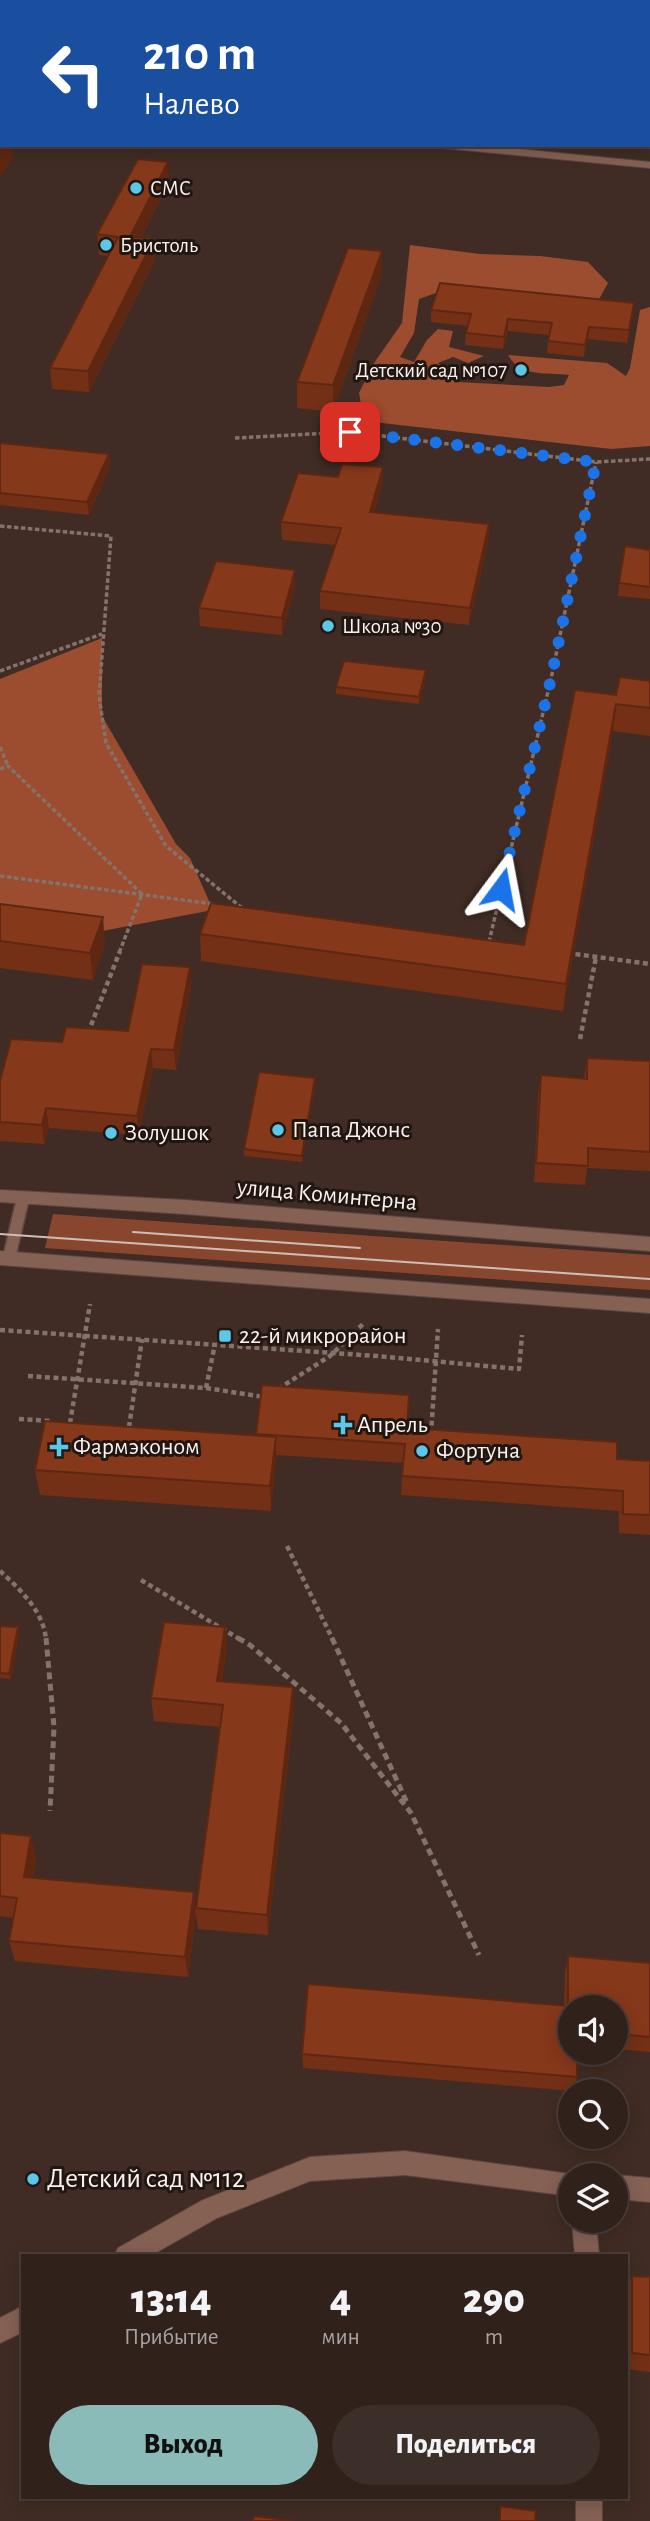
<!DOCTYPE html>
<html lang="ru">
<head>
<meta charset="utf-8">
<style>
	body { margin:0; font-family:"Alegreya Sans",sans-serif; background:#3c2e28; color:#f1f3f6; height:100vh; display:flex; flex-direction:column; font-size:26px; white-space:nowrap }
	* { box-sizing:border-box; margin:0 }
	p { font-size:23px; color:#a8a3a3 }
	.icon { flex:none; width:38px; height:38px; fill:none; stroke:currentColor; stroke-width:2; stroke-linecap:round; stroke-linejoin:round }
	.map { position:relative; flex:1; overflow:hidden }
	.sheet { position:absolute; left:21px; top:2254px; width:607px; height:245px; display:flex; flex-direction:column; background:#30211b; border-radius:0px; box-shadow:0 4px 18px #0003,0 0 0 2px #4b3e3a }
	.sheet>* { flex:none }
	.banner { position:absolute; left:0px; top:0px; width:651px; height:147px; box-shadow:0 4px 18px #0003,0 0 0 2px #4b3e3a; background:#1a4fa0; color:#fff; overflow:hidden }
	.fabs { position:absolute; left:558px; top:1995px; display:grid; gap:14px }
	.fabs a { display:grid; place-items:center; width:70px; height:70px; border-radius:50%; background:#30211b; box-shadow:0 4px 18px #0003,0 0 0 2px #4b3e3a; font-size:35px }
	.pin { position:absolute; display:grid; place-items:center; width:60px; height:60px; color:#fff; margin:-30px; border-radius:14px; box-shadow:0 4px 10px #0006 }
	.me { position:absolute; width:77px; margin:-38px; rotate:13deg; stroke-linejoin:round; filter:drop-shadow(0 0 5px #0008) }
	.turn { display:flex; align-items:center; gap:24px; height:147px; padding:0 28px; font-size:32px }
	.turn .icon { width:91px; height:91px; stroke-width:2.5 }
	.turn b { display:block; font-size:49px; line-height:60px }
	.eta { display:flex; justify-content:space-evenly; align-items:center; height:119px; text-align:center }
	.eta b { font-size:42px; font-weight:800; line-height:49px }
	.cta { display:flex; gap:14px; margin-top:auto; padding:14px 28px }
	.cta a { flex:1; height:80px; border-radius:42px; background:#8bbbb9; color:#111; font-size:28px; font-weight:800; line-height:80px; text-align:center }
	.cta a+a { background:#3c2e28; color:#f1f3f6 }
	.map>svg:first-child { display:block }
</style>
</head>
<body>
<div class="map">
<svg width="650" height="2521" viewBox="0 0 650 2521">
	<rect width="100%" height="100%" fill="#402c24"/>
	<polygon fill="#89462e" points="53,1214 650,1255 650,1290 45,1248"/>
	<g fill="#9c4c2f">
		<path d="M410,245L480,254L540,256L588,262L608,283L597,303L450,288L419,299L414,333L400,357L414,362L427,340L438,329L453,331L449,347L484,356L468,363L453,357L438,363L458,382L549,387L564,385L569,375C547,372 521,378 508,355L607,363L626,376L630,368L640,310L650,307V446L611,449L364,421L359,393L372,366L402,323Z"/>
		<polygon points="102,638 102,716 176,844 190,858 213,910 81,935 0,925 0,679"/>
	</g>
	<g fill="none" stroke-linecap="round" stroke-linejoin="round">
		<g stroke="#5b4740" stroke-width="15">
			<polyline id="service" points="9,1258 23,1198"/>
		</g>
		<g stroke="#5b4740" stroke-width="2">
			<g id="minor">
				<polygon points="405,2151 577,2175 570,2175 570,2196 405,2175 310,2181 217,2218 150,2256 114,2256 118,2248 201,2201 310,2157"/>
				<polygon points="616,2175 650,2178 650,2202 616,2199"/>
				<polygon points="572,2221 596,2221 599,2256 575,2256"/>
				<polygon points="23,2306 23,2332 0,2343 0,2318"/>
				<rect x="576" y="2497" width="26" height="24"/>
			</g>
		</g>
		<g stroke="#5b4740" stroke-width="2">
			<g id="tertiary">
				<rect x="0" y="104" width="2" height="6"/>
				<polygon points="438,145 478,145 650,162 650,168 443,148"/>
				<polygon points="0,1190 185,1200 650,1237 650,1251 185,1214 0,1202"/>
				<polygon points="0,1251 650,1299 650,1313 0,1265"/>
			</g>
		</g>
		<g stroke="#84736c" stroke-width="3.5" stroke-dasharray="4.5 2.5" stroke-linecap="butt">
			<polyline points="235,438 350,432 596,462 650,459"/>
			<polyline points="0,526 111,536 99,696 106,743 166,846 242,908"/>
			<polyline points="0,671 102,634"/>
			<polyline points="0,747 8,766"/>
			<polyline points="0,769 8,766 142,894 119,953"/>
			<polyline points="0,876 214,904"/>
			<polyline points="489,942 551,679 596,462"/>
		</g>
		<g stroke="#84736c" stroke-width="4.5" stroke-dasharray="5 3.5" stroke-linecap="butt">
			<polyline points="567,953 650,964"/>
			<polyline points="88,1033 120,951"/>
			<polyline points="580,1039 596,957"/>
			<polyline points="0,1330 377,1356 519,1369 522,1335"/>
			<polyline points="28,1376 206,1388 264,1397"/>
			<polyline points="206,1388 215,1344"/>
			<polyline points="278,1389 330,1356 363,1324"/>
			<polyline points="19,1419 50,1421"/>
			<polyline points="70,1423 90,1304"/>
			<polyline points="129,1427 142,1339"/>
			<polyline points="431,1434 438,1329"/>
			<polyline points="287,1546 333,1640"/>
			<path d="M0,1571C20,1589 44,1612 46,1640"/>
			<polyline points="141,1580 241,1640"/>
		</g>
		<g stroke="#84736c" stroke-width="5" stroke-dasharray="7 4.5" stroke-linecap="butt">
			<polyline points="46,1638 54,1727 50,1811"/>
			<polyline points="238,1638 250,1645 341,1723 411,1813 479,1955"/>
			<polyline points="332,1638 408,1805"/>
		</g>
		<use href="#service" stroke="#856154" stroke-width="12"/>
		<use href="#minor" fill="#856154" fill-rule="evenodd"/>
		<use href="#tertiary" fill="#856154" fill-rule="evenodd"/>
		<g stroke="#cebeb8" stroke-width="2">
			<polyline points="133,1232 360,1248"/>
			<polyline points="0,1234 650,1279"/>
		</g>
	</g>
	<g fill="#733016">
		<polygon points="169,182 141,238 155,260 89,392 52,389 50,368 108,256 99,255 97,234"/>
		<polygon points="381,277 333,412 297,408 297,382"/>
		<polygon points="431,310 633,315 627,343 588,339 584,357 547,353 549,335 508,331 503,349 465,345 466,333 468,326 431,322"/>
		<polygon points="0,443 109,454 110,467 89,515 0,505"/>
		<polygon points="383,467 382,485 374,513 489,524 488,542 469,625 320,609 320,591 336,545 282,540 281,522 338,477"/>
		<polygon points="650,550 650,599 618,596 619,583"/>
		<polygon points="295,570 295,587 282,635 200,626 199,608"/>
		<polygon points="426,677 419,704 336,694 336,687"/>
		<polygon points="650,681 650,736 613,731 563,1011 201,961 200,934 524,945 616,695"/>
		<polygon points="0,904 105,944 93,980 0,968"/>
		<polygon points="191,987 176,1070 153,1068 139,1135 49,1128 44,1144 0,1141 0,1081 62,1042 128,1031"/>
		<polygon points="587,1058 650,1061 650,1171 587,1168 585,1185 534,1182 538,1095 541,1075 584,1079"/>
		<polygon points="315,1085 302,1162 244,1156 244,1149"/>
		<polygon points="262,1385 407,1428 617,1459 650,1461 650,1535 619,1533 619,1511 401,1495 403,1463 276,1455 271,1511 40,1495 35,1470 256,1435"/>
		<polygon points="0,1626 19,1633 11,1679 0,1678"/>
		<polygon points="225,1627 227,1650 222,1681 293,1687 294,1710 268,1935 198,1929 196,1914 188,1977 15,1961 9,1941 13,1918 0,1916 0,1833 36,1857 33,1878 196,1907 220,1727 154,1721 151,1698"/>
		<polygon points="568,1956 650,1963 650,2052 616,2049 616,2007 570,2007 577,2077 573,2091 303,2068 302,2054 564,2006 565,1972"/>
		<polygon points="632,2276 650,2277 650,2372 626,2369 626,2288"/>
		<polygon points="404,2497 468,2497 467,2501"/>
	</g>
	<g fill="#5e2712">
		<polygon points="3,145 11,145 13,158 0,177 0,150"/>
		<polygon points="168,162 169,182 131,257 130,237"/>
		<polygon points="154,239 155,260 89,392 88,371"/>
		<polygon points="382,251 381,277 333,412 333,385"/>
		<polygon points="634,303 633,315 627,343 629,330"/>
		<polygon points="508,319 508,331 503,349 504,337"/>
		<polygon points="589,327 588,339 584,357 585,345"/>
		<polygon points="109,454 110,467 89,515 87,502"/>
		<polygon points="383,467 382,485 369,530 370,512"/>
		<polygon points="489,524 488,542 469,625 470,608"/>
		<polygon points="295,570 295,587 282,635 282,618"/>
		<polygon points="426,670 426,677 419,704 419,697"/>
		<polygon points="616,704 613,731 563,1011 566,984"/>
		<polygon points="103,917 105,944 93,980 90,953"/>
		<polygon points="190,967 191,987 176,1070 174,1050"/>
		<polygon points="151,1049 153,1068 139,1135 137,1116"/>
		<polygon points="315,1078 315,1085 302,1162 302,1156"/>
		<polygon points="46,1108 49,1128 44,1144 42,1125"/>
		<polygon points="276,1437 276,1462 271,1511 270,1486"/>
		<polygon points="18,1627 19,1633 11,1679 9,1674"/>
		<polygon points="225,1627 227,1650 219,1703 217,1681"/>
		<polygon points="293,1687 294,1710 268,1935 267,1915"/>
		<polygon points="31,1836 36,1857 29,1898 24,1877"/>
		<polygon points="194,1892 196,1914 188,1977 185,1957"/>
	</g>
	<g fill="#86381a" stroke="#5e2712" stroke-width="2">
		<polygon points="0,0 352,0 373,2 2,2 2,19 0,19"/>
		<rect x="649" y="25" width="1" height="72"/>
		<polygon points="2,31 2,42 0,42 0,32"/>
		<polygon points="0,134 2,134 2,145 3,145 0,150"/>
		<polygon points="138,159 168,162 130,237 154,239 88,371 50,368 118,237 97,234"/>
		<polygon points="348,248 382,251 333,385 297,382"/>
		<polygon points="440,283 634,303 629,330 589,327 585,345 548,341 552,323 508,319 504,337 466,333 471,314 431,310"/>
		<polygon points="0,443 109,454 87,502 0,493"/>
		<polygon points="342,464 383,467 370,512 489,524 470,608 320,591 341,528 281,522 298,473 338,477"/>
		<polygon points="625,546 650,550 650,587 619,583"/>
		<polygon points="216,561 295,570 282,618 199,608"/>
		<polygon points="344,661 426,670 419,697 336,687"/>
		<polygon points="620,677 650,681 650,708 616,704 566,984 200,934 211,903 524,945 575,690 616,695"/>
		<polygon points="0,904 103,917 90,953 0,941"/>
		<polygon points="142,964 190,967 174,1050 151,1049 137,1116 46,1108 42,1125 0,1122 0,1081 11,1039 62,1042 66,1027 128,1031"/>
		<polygon points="587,1058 650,1061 650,1152 588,1148 588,1166 536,1163 541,1075 587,1079"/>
		<polygon points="259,1072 315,1078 302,1156 244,1149"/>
		<polygon points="262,1385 409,1395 407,1428 617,1442 617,1459 650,1461 650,1515 623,1514 623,1491 402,1476 405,1444 256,1434"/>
		<polygon points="45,1421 276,1437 270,1486 35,1470"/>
		<polygon points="164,1622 225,1627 217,1681 293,1687 267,1915 196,1908 223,1705 151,1698"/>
		<polygon points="0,1626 18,1627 9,1674 0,1673"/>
		<polygon points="0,1833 31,1836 24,1877 194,1892 185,1957 9,1941 17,1898 0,1896"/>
		<polygon points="568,1956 650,1963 650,2037 616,2034 616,2007 570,2007 570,2053 577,2053 577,2077 302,2054 308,1984 568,2006"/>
		<polygon points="632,2276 650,2277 650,2355 632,2353"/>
		<polygon points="500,2506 536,2511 535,2521 500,2521"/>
		<polygon points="254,2516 293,2521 253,2521"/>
	</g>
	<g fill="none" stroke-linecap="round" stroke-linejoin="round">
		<polyline stroke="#1a73e8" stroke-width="12" stroke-dasharray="0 21.6" points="350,432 596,462 551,679 501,889"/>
	</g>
	<g fill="#5cc7e7" stroke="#201713" stroke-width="2.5">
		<circle cx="136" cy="188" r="7"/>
		<circle cx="106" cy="245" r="7"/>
		<circle cx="521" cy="370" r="7"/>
		<circle cx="328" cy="626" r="7"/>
		<circle cx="278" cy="1130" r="7"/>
		<circle cx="111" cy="1133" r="7"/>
		<rect x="218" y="1329" width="14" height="14" rx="3.5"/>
		<path d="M339.5 1414.5h7v7h7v7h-7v7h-7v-7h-7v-7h7z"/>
		<path d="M55.5 1436.5h7v7h7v7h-7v7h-7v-7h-7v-7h7z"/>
		<circle cx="422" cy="1451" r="7"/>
		<circle cx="33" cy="2179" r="7"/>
	</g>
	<g text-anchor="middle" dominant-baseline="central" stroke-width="6" stroke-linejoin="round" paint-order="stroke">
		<g font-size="21" fill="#fef0eb" stroke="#201713" text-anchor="start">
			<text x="150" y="188">СМС</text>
			<text x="120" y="245">Бристоль</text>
			<text x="507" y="370" text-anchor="end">Детский сад №107</text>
			<text x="342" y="626">Школа №30</text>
		</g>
		<g font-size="24" fill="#fef0eb" stroke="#201713" text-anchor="start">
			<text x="292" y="1130">Папа Джонс</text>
			<text x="125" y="1133">Золушок</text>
			<text x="239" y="1336">22-й микрорайон</text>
			<text x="357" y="1425">Апрель</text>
			<text x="73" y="1447">Фармэконом</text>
			<text x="436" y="1451">Фортуна</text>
		</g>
		<g font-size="24" fill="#fef0eb" stroke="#201713">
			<text transform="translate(327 1195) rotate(5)">улица Коминтерна</text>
		</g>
		<g font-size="28" fill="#fef0eb" stroke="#201713" text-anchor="start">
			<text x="47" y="2179">Детский сад №112</text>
		</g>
	</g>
</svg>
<div class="fabs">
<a><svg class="icon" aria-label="sound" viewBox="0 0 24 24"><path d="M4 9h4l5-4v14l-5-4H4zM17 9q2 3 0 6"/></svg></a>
<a><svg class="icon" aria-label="search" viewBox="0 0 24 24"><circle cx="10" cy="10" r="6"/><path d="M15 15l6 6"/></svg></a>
<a><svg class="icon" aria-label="layers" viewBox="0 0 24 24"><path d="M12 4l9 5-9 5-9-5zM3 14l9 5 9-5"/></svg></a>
</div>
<div class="pin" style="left:350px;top:432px;background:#d93025"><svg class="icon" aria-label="arrive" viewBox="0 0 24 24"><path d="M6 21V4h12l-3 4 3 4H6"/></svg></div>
<svg class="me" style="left:501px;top:889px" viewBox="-20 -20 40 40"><path d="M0-17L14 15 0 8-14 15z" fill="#1a73e8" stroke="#fff" stroke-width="4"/></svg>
<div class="banner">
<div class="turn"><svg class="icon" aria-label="left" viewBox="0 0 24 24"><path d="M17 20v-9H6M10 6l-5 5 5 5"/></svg><div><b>210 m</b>Налево</div></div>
</div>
<section class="sheet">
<div class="eta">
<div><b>13:14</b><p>Прибытие</p></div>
<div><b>4</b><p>мин</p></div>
<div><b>290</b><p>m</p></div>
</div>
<div class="cta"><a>Выход</a><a>Поделиться</a></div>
</section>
</div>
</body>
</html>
